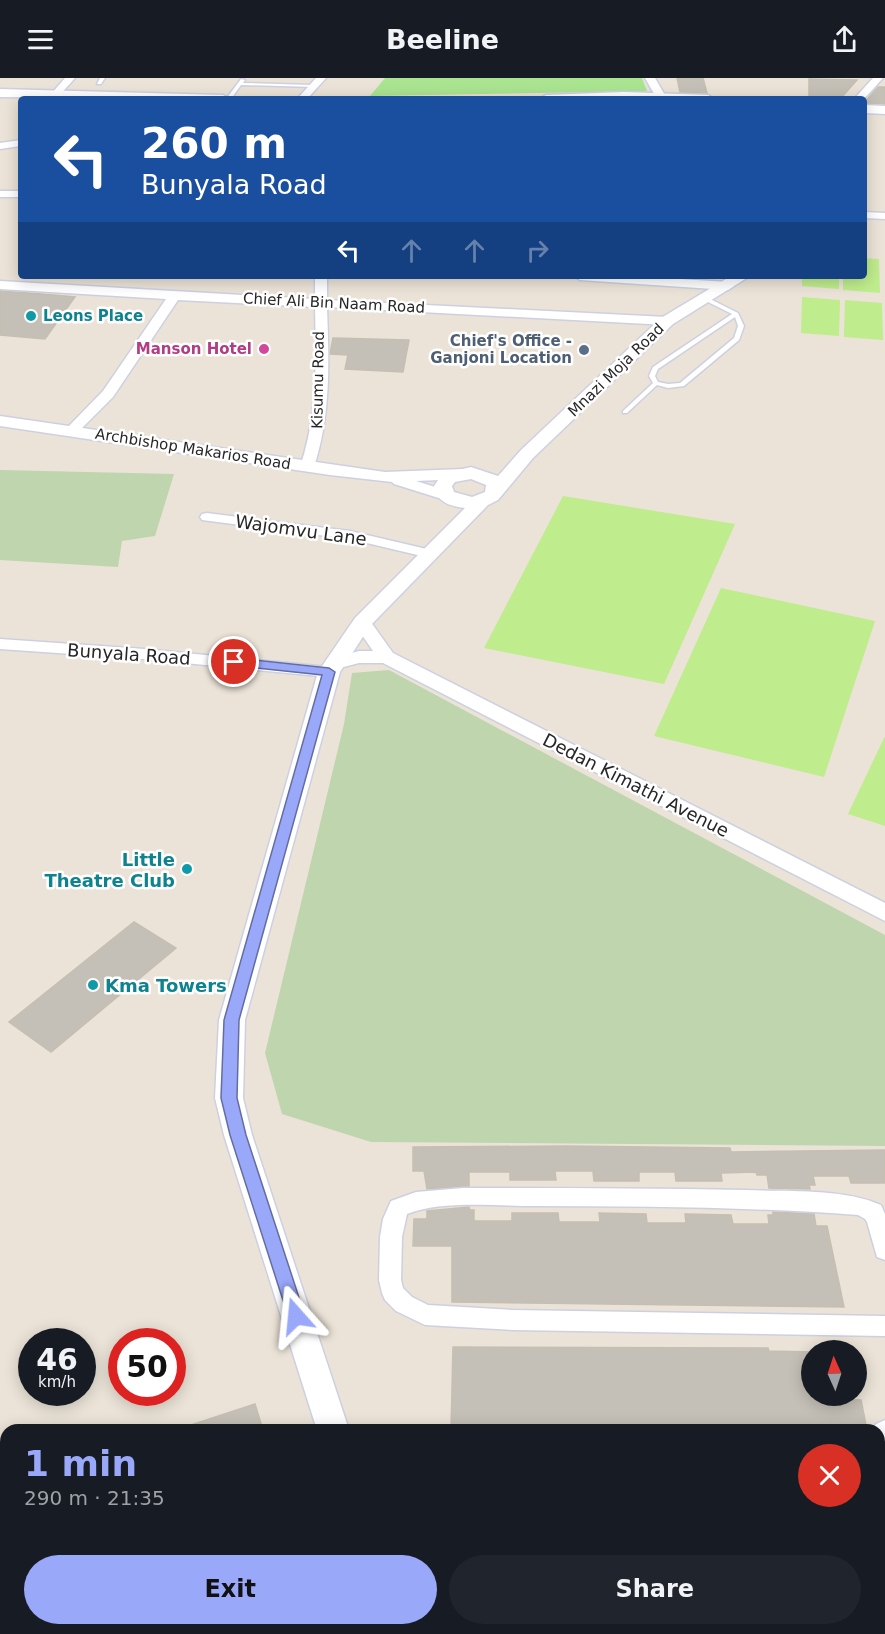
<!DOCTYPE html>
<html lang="en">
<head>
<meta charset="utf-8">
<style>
	body { margin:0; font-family:"DejaVu Sans",sans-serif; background:#20242c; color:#f1f3f6; height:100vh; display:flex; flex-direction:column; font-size:22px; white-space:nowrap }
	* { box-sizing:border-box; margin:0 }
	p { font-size:20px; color:#9ea1a6 }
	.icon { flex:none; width:33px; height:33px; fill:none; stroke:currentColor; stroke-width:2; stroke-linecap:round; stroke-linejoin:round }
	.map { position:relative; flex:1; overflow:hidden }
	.side { position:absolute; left:0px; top:1346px; width:885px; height:212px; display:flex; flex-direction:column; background:#171b24; border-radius:18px 18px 0 0; box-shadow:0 3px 15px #0003 }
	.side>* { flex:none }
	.top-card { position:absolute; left:18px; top:18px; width:849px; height:183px; border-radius:6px; box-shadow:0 3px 15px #0003; background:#1a4fa0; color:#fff; overflow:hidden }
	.needle { width:39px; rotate:357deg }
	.controls { position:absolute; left:801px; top:1262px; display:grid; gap:12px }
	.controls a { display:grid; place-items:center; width:66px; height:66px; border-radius:50%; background:#171b24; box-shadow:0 3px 15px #0003; font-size:30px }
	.speed { position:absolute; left:18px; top:1250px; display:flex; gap:12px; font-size:30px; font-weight:700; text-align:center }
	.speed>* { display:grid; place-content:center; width:78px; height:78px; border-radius:50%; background:#171b24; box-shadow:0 3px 15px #0003; line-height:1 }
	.speed small { font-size:15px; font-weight:400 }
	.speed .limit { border:9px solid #d22; background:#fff; color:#111 }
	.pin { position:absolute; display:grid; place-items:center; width:51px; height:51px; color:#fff; margin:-26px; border:3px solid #fff; border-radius:50%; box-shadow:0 2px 6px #0007 }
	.me { position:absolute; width:66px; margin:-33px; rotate:342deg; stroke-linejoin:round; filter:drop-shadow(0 0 4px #0008) }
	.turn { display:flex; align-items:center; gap:21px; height:126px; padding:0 24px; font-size:27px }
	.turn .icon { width:78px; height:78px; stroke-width:2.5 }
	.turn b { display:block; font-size:42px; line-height:51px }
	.lanes { display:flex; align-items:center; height:57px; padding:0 24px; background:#0003; justify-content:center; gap:30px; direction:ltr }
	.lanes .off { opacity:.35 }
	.round { display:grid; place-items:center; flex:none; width:63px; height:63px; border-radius:32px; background:#20242c }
	.overview { display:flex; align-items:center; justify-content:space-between; height:102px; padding:0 24px }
	h1 { font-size:36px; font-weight:700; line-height:45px; color:#9aa8fa }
	.primary-button { display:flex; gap:12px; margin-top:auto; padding:12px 24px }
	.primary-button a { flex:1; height:69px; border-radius:36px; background:#9aa8fa; color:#111; font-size:24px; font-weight:700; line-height:69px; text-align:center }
	.primary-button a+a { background:#20242c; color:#f1f3f6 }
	header { display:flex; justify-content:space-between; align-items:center; height:78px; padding:0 24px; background:#171b24; font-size:27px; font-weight:700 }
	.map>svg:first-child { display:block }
</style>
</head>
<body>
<header><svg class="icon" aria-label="menu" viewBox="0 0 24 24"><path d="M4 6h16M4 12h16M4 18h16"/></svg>Beeline<svg class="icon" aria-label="share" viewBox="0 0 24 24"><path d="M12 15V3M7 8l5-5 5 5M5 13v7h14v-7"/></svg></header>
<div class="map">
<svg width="885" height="1556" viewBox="0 0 885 1556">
	<rect width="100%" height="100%" fill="#ebe3d7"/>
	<polygon fill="#aae491" points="385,0 642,0 647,13 370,18"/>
	<g fill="#bfd5ae">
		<polygon points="0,392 174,396 155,458 122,463 118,489 0,482"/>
		<polygon points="389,592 885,857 885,1068 371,1064 282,1036 265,975 344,646 352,595"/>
	</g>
	<g fill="#bfec8c">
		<polygon points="864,180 879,181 880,215 843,212 843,198 864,198"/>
		<polygon points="802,198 839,198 839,211 802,208"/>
		<polygon points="802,219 840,222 839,258 801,255"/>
		<polygon points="845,222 882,225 883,262 844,259"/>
		<polygon points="563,418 735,446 664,606 484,570"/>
		<polygon points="721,510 875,543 824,699 654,658"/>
		<polygon points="885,658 885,748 848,736"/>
	</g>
	<g fill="#c5c0b7" stroke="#c5bfb1" stroke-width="1.5">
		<polygon points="677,0 703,0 707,15 680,14"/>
		<polygon points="809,1 857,2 840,21 809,21"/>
		<polygon points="878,9 885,9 885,26 864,25"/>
		<polygon points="0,213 41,216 75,219 45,261 0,257"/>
		<polygon points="333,260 409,262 403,294 345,291 348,277 330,276"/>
		<polygon points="134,844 176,870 51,974 9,944"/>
		<polygon points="566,1068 730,1070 731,1074 885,1072 885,1105 851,1105 849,1098 813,1098 815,1107 809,1107 810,1111 769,1110 767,1097 757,1097 756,1094 721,1095 722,1103 676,1103 675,1094 639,1094 639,1103 594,1103 593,1093 555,1093 556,1102 510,1102 510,1094 469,1094 469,1108 427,1111 424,1093 413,1093 413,1069"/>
		<polygon points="469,1129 470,1132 474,1132 474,1143 512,1143 512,1135 558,1135 559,1144 600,1144 599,1135 646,1136 647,1145 686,1145 685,1136 731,1137 733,1146 769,1146 768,1137 773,1137 773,1134 814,1136 816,1148 827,1148 844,1229 452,1224 452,1168 413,1168 414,1141 427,1141 427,1133"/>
		<polygon points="453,1269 768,1270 769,1273 812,1274 812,1321 861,1322 867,1352 451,1352"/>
		<polygon points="255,1326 263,1352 189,1352 188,1348"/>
	</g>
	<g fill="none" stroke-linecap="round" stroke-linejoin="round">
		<g stroke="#cdd0e1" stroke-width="3">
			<g id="service">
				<polygon points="100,0 105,0 101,6 97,6"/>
				<polygon points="241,1 245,2 243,5 313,7 315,8 313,9 241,7 231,21 226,21"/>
				<path d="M704,220H708L738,235L744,248L739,262L684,308L668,310L657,307L627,335H623V333L653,305L649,298L653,289L732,236L704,222ZM735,239L738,248L734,260L680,305L668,306L658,304L655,298L658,291Z"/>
			</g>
		</g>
		<g stroke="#cdd0e1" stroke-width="3">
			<g id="minor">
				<polygon points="65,0 75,0 58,19 52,19 52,15"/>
				<polygon points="316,0 326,0 307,21 297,21"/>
				<polygon points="645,0 655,0 666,19 665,21 657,21"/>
				<polygon points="873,0 883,0 864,21 854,21"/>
				<polygon points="21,62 21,68 0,71 0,65"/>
				<rect x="0" y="113" width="21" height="6"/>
				<polygon points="864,134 885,135 885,141 864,140"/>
				<path d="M315,198H327V222L667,239L673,243L667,247L327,229C329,284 331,337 314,389L307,393L300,389C318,336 316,284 315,229L178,222L113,319L77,355L72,356L65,352L103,313L166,221L0,211V203L315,221Z"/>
				<polygon points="574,198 632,198 728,204 734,208 728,212 580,202"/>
				<polygon points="207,435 350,453 435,473 437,476 430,480 350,461 202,442 200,439 202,436"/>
				<polygon points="0,561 144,571 329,589 337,594 329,599 144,581 0,571"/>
				<path d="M463,1110C557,1110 652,1110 746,1112C788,1114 843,1110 881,1127L885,1136V1182L877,1179L867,1144L865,1141L858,1137C750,1129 642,1128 534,1128C496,1128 441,1122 407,1136L402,1159L401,1202L403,1210L412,1219L428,1227L513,1232L885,1238V1258L513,1252L425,1247L396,1233L385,1222L382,1215L379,1202L380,1159L383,1141L391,1123L416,1114Z"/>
				<polygon points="885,1342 885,1370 879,1373 879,1352 872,1352 876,1346"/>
			</g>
		</g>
		<g stroke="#cdd0e1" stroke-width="3">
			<g id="tertiary">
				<polygon points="0,338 385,394 463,391 471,396 463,401 416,403 451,414 453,417 451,420 445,422 394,406 392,404 330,397 0,348"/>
				<polygon points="362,539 368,540 393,575 885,825 885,843 383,585 359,585 336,591 329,589 327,585 329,581 359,573 373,573 353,544 356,540"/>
			</g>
		</g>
		<g stroke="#cdd0e1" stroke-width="3">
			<g id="secondary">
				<polygon points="0,11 223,17 230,21 0,19"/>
				<polygon points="624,14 708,17 715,21 539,21 546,17"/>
				<polygon points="864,27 885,28 885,36 864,35"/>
				<path d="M731,198H750L673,246L533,380L498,422L488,427L370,548L340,594L245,942L243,1020L252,1057L349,1352H317L224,1057L215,1020L219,942L318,594L355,540L465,430C449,428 437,424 434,408L442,396L471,389L498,398L521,372L661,240ZM471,401L486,407L485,414L472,419L454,414L452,408L455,404Z"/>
				<polygon points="379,1551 415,1551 417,1556 381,1556"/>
			</g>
		</g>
		<use href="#service" fill="#fff" fill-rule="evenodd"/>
		<use href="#minor" fill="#fff" fill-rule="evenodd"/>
		<use href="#tertiary" fill="#fff" fill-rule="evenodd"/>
		<use href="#secondary" fill="#fff" fill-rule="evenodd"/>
	</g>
	<polygon fill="#9aa8fa" stroke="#646da2" stroke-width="1.5" points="234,580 329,590 335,594 239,942 237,1020 246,1057 305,1238 302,1244 296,1246 290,1244 288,1238 230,1057 221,1020 224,942 322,597 229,587 229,582"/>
	<g fill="#0f9aa8" stroke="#fff" stroke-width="2">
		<circle cx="31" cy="238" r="6"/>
		<circle cx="187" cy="791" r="6"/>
		<circle cx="93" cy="907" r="6"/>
	</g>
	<circle fill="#d1479c" stroke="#fff" stroke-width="2" cx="264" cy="271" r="6"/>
	<circle fill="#5c6f8a" stroke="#fff" stroke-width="2" cx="584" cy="272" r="6"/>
	<g text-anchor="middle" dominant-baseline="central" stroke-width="5" stroke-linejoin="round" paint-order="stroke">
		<g font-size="15" fill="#272727" stroke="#fff">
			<text transform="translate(334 225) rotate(3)">Chief Ali Bin Naam Road</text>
			<text transform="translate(616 292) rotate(-44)">Mnazi Moja Road</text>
			<text transform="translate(318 302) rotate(-89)">Kisumu Road</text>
			<text transform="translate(193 371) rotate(9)">Archbishop Makarios Road</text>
		</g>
		<g font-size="15" font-weight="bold" fill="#0d838f" stroke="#fff" text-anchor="start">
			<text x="43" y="238">Leons Place</text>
		</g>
		<g font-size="15" font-weight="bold" fill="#4e5e75" stroke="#fff" text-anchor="end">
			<text x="572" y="263">Chief's Office -<tspan x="572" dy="17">Ganjoni Location</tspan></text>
		</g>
		<g font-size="15" font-weight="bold" fill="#b23c85" stroke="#fff" text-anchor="end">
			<text x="252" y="271">Manson Hotel</text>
		</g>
		<g font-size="18" fill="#272727" stroke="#fff">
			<text transform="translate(301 452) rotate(8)">Wajomvu Lane</text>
			<text transform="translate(129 576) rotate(4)">Bunyala Road</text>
			<text transform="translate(636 707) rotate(27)">Dedan Kimathi Avenue</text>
		</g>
		<g font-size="18" font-weight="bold" fill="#0d838f" stroke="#fff" text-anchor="end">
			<text x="175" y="781">Little<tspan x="175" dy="21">Theatre Club</tspan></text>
			<text x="105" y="907" text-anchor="start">Kma Towers</text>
		</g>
	</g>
</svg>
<div class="controls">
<a><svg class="needle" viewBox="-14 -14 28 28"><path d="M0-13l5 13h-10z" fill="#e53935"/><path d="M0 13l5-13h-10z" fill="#9ea1a6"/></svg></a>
</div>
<div class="speed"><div>46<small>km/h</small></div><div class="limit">50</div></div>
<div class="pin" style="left:234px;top:584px;background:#d93025"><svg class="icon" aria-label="arrive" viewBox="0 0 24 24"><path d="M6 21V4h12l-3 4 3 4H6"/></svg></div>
<svg class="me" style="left:296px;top:1238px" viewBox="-20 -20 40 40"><path d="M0-17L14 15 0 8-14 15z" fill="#9aa8fa" stroke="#fff" stroke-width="4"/></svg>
<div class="top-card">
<div class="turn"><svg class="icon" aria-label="left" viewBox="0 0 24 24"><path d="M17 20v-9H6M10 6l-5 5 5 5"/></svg><div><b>260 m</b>Bunyala Road</div></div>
<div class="lanes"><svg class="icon" aria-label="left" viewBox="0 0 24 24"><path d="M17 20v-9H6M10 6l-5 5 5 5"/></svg><svg class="icon off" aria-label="ahead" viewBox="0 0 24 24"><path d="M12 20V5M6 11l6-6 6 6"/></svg><svg class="icon off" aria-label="ahead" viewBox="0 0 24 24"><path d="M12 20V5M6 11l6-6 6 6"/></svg><svg class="icon off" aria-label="right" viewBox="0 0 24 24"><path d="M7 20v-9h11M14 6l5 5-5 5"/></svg></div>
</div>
<section class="side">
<div class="overview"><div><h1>1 min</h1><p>290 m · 21:35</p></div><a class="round" style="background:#d93025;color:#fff"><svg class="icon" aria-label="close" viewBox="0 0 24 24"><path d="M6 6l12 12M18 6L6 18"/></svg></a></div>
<div class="primary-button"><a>Exit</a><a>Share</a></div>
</section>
</div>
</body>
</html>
